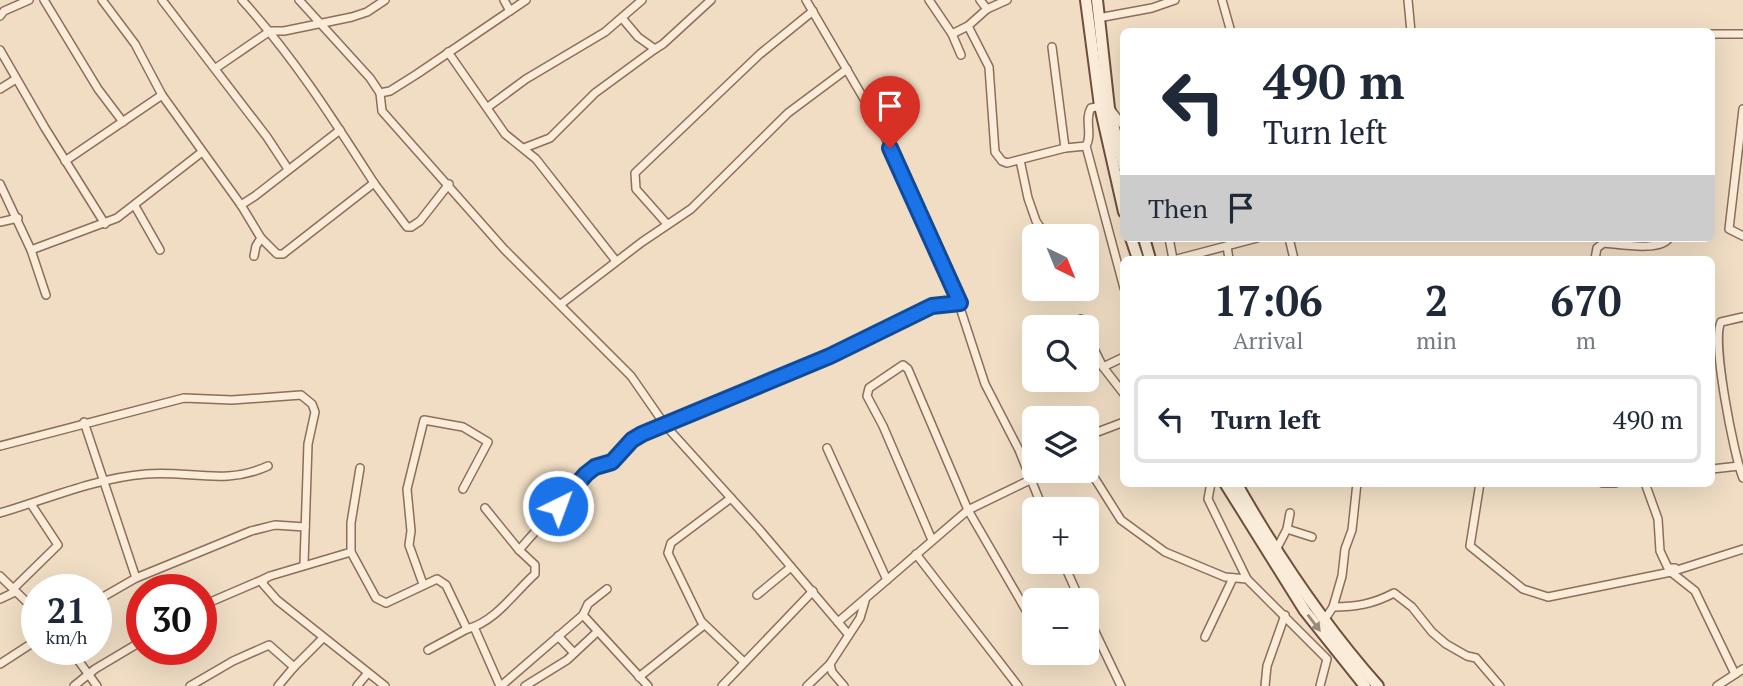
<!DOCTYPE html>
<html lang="en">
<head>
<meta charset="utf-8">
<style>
	body { margin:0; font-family:"PT Serif",serif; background:#f6f6f7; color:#1f2937; height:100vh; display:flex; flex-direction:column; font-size:26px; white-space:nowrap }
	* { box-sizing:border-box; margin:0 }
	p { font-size:23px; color:#747a83 }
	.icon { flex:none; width:38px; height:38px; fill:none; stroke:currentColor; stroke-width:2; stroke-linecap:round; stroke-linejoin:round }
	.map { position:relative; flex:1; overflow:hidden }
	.details { position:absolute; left:1120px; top:256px; width:595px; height:231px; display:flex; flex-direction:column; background:#fff; border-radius:10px; box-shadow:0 7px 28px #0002 }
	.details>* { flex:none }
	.banner { position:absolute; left:1120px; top:28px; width:595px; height:214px; border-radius:10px; box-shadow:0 7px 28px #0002; background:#fff; color:#1f2937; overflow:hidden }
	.needle { width:46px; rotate:137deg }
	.controls { position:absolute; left:1022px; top:224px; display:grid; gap:14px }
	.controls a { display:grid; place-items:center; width:77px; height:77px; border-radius:10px; background:#fff; box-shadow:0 7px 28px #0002; font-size:35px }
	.speed { position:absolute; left:21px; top:574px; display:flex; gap:14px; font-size:35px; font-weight:700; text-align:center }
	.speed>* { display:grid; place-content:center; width:91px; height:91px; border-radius:50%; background:#fff; box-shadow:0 7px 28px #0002; line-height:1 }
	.speed small { font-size:18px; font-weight:400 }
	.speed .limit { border:10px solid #d22; background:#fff; color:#111 }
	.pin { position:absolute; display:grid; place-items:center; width:60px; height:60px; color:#fff; margin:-72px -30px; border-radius:50% 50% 50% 0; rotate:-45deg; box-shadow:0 0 7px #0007 }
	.pin .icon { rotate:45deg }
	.me { position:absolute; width:77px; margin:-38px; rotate:42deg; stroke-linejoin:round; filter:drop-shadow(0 0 5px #0008) }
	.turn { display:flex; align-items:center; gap:24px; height:147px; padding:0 28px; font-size:32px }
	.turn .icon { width:91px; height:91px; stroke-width:2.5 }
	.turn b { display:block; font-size:49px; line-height:60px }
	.then { display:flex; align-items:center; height:66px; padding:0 28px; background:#0003; gap:14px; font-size:26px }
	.eta { display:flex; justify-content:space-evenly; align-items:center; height:119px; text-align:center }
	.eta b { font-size:42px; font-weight:600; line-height:49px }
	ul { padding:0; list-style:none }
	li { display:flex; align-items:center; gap:21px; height:88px; margin:0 14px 10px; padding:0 14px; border:4px solid #e0e1e3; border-radius:10px }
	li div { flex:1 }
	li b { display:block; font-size:26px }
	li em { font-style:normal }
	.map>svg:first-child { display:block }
</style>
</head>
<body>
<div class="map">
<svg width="1743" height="686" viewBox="0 0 1743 686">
	<rect width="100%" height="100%" fill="#f0ddc4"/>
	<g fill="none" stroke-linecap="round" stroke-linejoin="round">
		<g stroke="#8c6e5a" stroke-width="10">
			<g id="minor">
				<polyline points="44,0 98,89 123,122"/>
				<polyline points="102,0 135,44 162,95 241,205 261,238 256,246 254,256"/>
				<polyline points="162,0 267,137 288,169"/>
				<path d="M242,0C293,56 333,119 374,183"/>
				<polyline points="299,0 370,78 380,93 382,111 389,119 504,249 631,376 665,425 759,529 848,634"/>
				<polyline points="504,0 510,11"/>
				<polyline points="806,0 881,128 929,236 947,268 985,384 1019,450 1043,509"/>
				<polyline points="929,0 952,34 961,55"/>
				<polyline points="980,0 987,9 1007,0"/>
				<polyline points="1222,0 1231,32"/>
				<polyline points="1408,0 1411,32"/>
				<polyline points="0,16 4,11 29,0"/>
				<polyline points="622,18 638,37 655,49 663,44 711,0"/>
				<polyline points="1098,18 1152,8 1175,0"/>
				<polyline points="968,26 989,67 995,152 1002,161 1007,163 1065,148 1052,47"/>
				<polyline points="952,34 968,26 987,9"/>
				<polyline points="1712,34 1743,34"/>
				<polyline points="0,50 45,128 105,224"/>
				<polyline points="448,52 505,134 536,159 616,261"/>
				<polyline points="216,68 270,31 284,31 352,17 367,12 385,0"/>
				<polyline points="0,89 16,79"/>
				<polyline points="380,93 390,91 417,74 526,0"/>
				<polyline points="488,107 526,79 605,32 642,0"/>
				<polyline points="1743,109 1729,229 1743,236"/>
				<polyline points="1112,111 1124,127"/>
				<polyline points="1086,146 1124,288"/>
				<polyline points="524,148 550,138 595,93 655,49"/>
				<path d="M1065,148L1086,146C1093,135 1084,119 1091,108L1102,106"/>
				<polyline points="1020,160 1028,198 1036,221 1046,236"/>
				<polyline points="65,161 162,95"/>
				<polyline points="0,184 31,250 46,295"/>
				<polyline points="241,205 255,196 340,130"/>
				<polyline points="135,206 160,250"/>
				<polyline points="0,222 18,218"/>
				<polyline points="667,224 636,189 635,173 760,54 813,11"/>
				<polyline points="261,238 277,254 283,254 374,183 407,227 411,227 420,221 449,184"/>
				<polyline points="1169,238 1173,259"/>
				<polyline points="1289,238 1294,259"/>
				<path d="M1604,243C1619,244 1660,252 1669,238"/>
				<polyline points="1227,246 1229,259"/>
				<polyline points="31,250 117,218 202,152"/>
				<polyline points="1177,259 1257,238"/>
				<polyline points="1595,259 1597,248 1610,238"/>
				<polyline points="561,304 642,242 691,209 788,113 847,69"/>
				<path d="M1743,317L1721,322C1711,340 1734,456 1743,478"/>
				<polyline points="1081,319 1084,327"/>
				<polyline points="1087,335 1103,367 1124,357"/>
				<polyline points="1103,367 1124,394"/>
				<polyline points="84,422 136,578"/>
				<polyline points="1087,436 1124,422"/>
				<polyline points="0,446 184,398 232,400 301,395 312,404 315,412 308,444 304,564"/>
				<polyline points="827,448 887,580"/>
				<polyline points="1087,466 1121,520 1165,552 1225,577 1247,579 1327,659 1320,686"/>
				<polyline points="360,468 351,523 351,552 270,576 264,579 263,584 277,600 385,686"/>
				<polyline points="1712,469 1739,466"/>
				<polyline points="1211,483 1208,499 1247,579"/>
				<polyline points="1480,483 1470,546 1523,589 1548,597 1671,572"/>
				<polyline points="1602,483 1616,483"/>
				<polyline points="1645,483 1658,519 1660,551 1668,568 1675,568"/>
				<polyline points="731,498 671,543 668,553 701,621 744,662"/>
				<polyline points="485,508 519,550"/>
				<path d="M0,513C47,499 96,478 146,474C189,470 224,486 268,466"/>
				<polyline points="1287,529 1312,537"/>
				<polyline points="932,540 883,426 867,396 869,388 903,365 908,369 968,510 1034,624"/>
				<polyline points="1276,550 1287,529 1290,513"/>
				<path d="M351,552L376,598L386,603L437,579L446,585L467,629C495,622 514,593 535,574V565L519,550L586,474L595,467L612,462L632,440L829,356L932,306L960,303"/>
				<polyline points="916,554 1018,686"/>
				<polyline points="1063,562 1080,600"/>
				<polyline points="0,576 37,612"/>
				<polyline points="423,584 409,545 411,531 407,489 424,420 463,427 488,442 463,489"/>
				<polyline points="13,589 58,545 31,504"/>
				<polyline points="607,589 588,604 583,615 648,686"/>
				<polyline points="757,595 791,567"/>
				<polyline points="0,599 15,592"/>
				<polyline points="96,601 136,578 251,531 275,525 305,527"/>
				<polyline points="201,606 264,579"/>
				<path d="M1333,607C1356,607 1373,604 1394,593L1412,607L1432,632L1446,644L1467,656L1476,658L1500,686"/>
				<polyline points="1087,615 1121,686"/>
				<polyline points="1325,619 1333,607 1342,576 1345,549 1352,530 1357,483"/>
				<polyline points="838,622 968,510 1032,479"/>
				<polyline points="474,627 500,686"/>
				<polyline points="558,636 574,653"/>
				<polyline points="1205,637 1233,578"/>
				<polyline points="70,649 97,686"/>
				<polyline points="428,650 467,629"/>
				<polyline points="0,664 37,640"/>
				<polyline points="1735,674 1695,591 1671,572 1743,549"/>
				<polyline points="639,677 704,625"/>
				<polyline points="74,686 95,669 142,641"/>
				<polyline points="190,686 233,661 269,645 294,667 323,638"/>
				<polyline points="278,686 294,667"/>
				<polyline points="357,686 367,674"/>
				<polyline points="501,686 583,615"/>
				<polyline points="525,686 567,660 597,632"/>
				<polyline points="722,686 813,591"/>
				<polyline points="807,686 830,664"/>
				<polyline points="844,686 832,672 830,664 860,618 865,601"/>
				<polyline points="1265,686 1267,666 1285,615"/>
				<polyline points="1717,686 1743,669"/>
			</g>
		</g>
		<g stroke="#6e4f3d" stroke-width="14">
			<g id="secondary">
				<polyline points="1086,0 1100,106 1124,212"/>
				<polyline points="1097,0 1109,108 1124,167"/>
				<polyline points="1131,238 1138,259"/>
				<polyline points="1144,238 1150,259"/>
				<polyline points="1225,483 1305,611 1365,686"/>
				<path d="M1236,483C1277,555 1323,624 1378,686"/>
			</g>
		</g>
		<use href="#minor" stroke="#faecd8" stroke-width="7"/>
		<use href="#secondary" stroke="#faecd8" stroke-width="10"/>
	</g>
	<defs><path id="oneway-solid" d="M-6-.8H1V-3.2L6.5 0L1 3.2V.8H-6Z" transform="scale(1.75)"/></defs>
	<use fill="#9a8a7b" href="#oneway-solid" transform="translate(1314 623) rotate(53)"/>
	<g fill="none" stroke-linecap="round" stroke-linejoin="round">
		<g stroke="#114b97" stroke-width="18">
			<polyline id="route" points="558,506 586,474 595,467 612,462 632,440 642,434 830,356 932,306 960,303 890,148"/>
		</g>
		<use href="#route" stroke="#1a73e8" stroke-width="12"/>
	</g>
</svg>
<div class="controls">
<a><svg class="needle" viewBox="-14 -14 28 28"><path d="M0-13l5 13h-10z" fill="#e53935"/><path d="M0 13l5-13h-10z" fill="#747a83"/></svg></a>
<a><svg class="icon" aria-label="search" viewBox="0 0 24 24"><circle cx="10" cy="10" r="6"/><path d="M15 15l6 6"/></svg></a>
<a><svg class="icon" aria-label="layers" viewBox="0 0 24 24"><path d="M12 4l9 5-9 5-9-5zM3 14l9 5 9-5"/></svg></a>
<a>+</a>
<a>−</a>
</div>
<div class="speed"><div>21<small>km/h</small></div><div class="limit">30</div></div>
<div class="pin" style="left:890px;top:148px;background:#d93025"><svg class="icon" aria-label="arrive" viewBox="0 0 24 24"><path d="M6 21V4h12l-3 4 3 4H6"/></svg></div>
<svg class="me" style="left:558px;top:506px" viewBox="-20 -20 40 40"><circle r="17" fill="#1a73e8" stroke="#fff" stroke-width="3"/><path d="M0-11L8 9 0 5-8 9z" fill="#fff"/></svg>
<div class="banner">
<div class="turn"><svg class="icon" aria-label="left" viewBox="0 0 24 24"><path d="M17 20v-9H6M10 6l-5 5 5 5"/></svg><div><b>490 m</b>Turn left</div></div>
<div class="then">Then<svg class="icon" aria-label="arrive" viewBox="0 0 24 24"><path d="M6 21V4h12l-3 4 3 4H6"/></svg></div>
</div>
<section class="details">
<div class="eta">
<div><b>17:06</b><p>Arrival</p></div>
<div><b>2</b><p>min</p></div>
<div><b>670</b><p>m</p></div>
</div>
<ul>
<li><svg class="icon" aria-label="left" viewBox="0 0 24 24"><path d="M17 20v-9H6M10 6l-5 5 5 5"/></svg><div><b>Turn left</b></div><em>490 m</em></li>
</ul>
</section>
</div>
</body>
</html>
